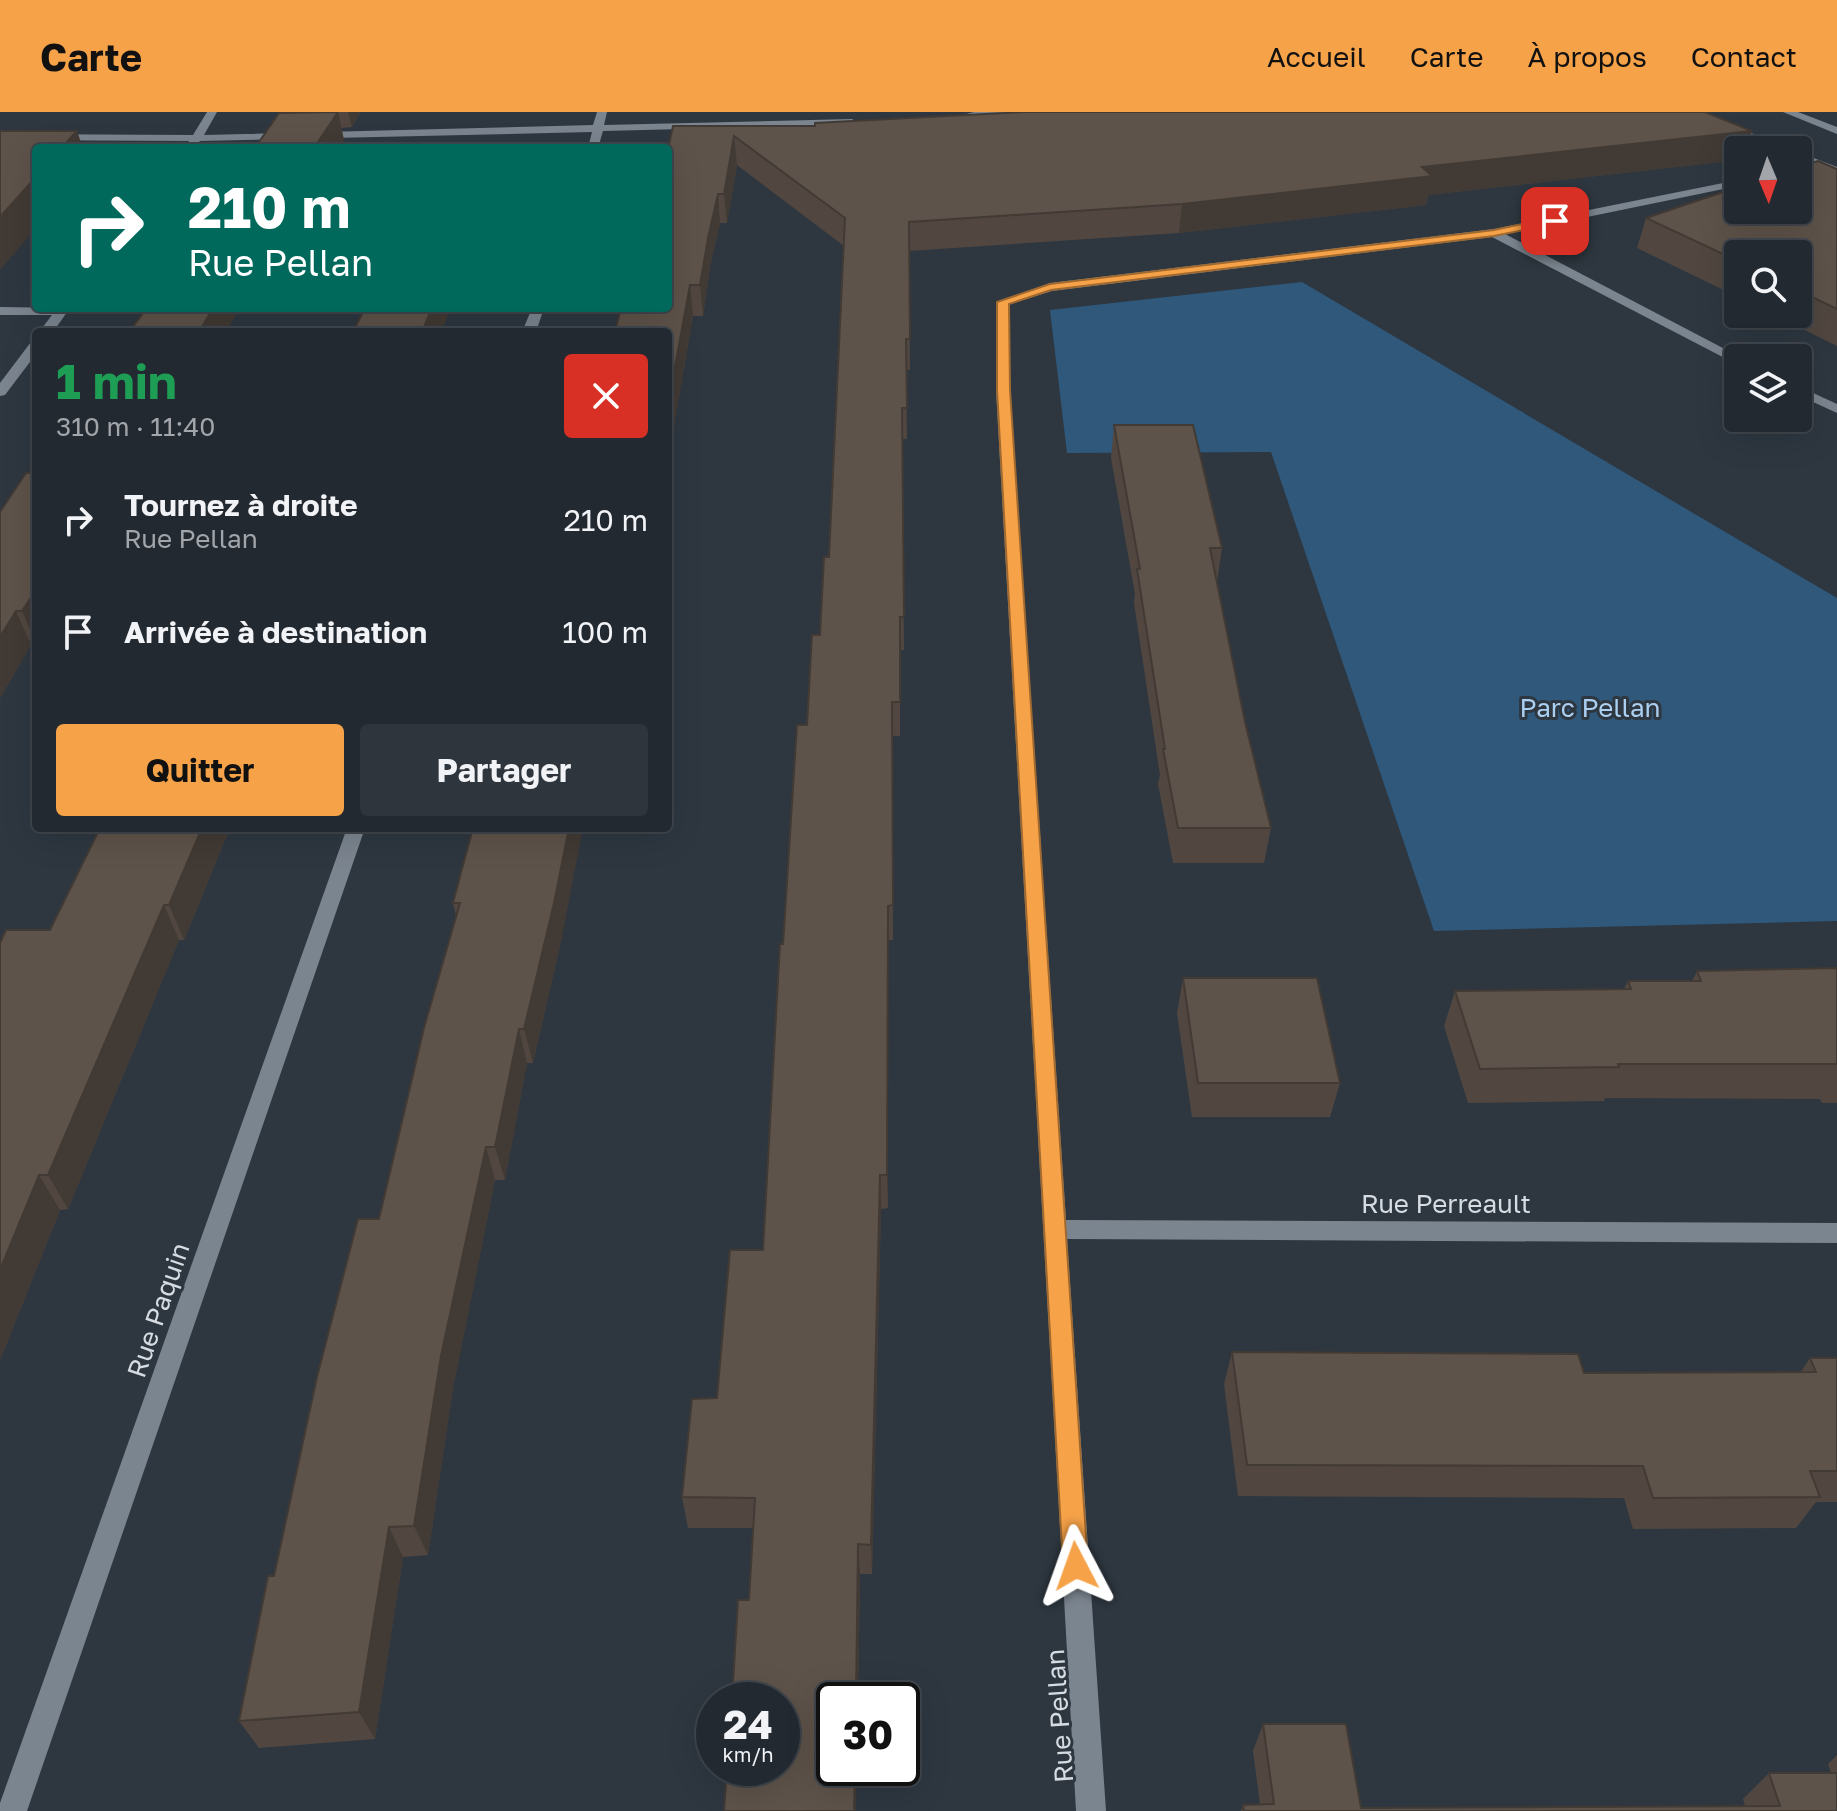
<!DOCTYPE html>
<html lang="fr">
<head>
<meta charset="utf-8">
<style>
	body { margin:0; font-family:"Golos Text",sans-serif; background:#2e353c; color:#f1f3f6; height:100vh; display:flex; flex-direction:column; font-size:30px; white-space:nowrap }
	* { box-sizing:border-box; margin:0 }
	p { font-size:26px; color:#a2a6ab }
	.icon { flex:none; width:44px; height:44px; fill:none; stroke:currentColor; stroke-width:2; stroke-linecap:round; stroke-linejoin:round }
	.map { position:relative; flex:1; overflow:hidden }
	.drawer { position:absolute; left:32px; top:216px; width:640px; height:504px; display:flex; flex-direction:column; background:#222930; border-radius:8px; box-shadow:0 8px 32px #0002,0 0 0 2px #3f454c }
	.drawer>* { flex:none }
	.banner { position:absolute; left:32px; top:32px; width:640px; height:168px; border-radius:8px; box-shadow:0 8px 32px #0002,0 0 0 2px #3f454c; background:#00695c; color:#fff; overflow:hidden }
	.needle { width:52px; rotate:178deg }
	.tools { position:absolute; left:1724px; top:24px; display:grid; gap:16px }
	.tools a { display:grid; place-items:center; width:88px; height:88px; border-radius:8px; background:#222930; box-shadow:0 8px 32px #0002,0 0 0 2px #3f454c; font-size:40px }
	.speed { position:absolute; left:696px; top:1570px; display:flex; gap:16px; font-size:40px; font-weight:700; text-align:center }
	.speed>* { display:grid; place-content:center; width:104px; height:104px; border-radius:50%; background:#222930; box-shadow:0 8px 32px #0002,0 0 0 2px #3f454c; line-height:1 }
	.speed small { font-size:20px; font-weight:400 }
	.speed .limit { border:4px solid #111; border-radius:12px; background:#fff; color:#111 }
	.pin { position:absolute; display:grid; place-items:center; width:68px; height:68px; color:#fff; margin:-34px; border-radius:16px; box-shadow:0 4px 12px #0006 }
	.me { position:absolute; width:88px; margin:-44px; rotate:356deg; stroke-linejoin:round; filter:drop-shadow(0 0 6px #0008) }
	.turn { display:flex; align-items:center; gap:28px; height:168px; padding:0 24px; font-size:36px }
	.turn .icon { width:104px; height:104px; stroke-width:2.5 }
	.turn b { display:block; font-size:56px; line-height:68px }
	.round { display:grid; place-items:center; flex:none; width:84px; height:84px; border-radius:8px; background:#2e353c }
	.overview { display:flex; align-items:center; justify-content:space-between; height:136px; padding:0 24px }
	h1 { font-size:48px; font-weight:700; line-height:60px; color:#1e9e55 }
	.cta { display:flex; gap:16px; margin-top:auto; padding:16px 24px }
	.cta a { flex:1; height:92px; border-radius:8px; background:#f6a248; color:#111; font-size:32px; font-weight:700; line-height:92px; text-align:center }
	.cta a+a { background:#2e353c; color:#f1f3f6 }
	ul { padding:0; list-style:none }
	li { display:flex; align-items:center; gap:24px; height:112px; padding:0 24px }
	li div { flex:1 }
	li b { display:block; font-size:30px }
	li em { font-style:normal }
	header { display:flex; align-items:center; gap:48px; box-sizing:border-box; height:112px; padding:0 40px; background:#f6a248; color:#111 }
	header strong { font-size:38px }
	nav { display:flex; gap:44px; margin-inline-start:auto; font-size:28px }
	.map>svg:first-child { display:block }
</style>
</head>
<body>
<header>
<strong>Carte</strong>
<nav><a>Accueil</a><a>Carte</a><a>À propos</a><a>Contact</a></nav>
</header>
<div class="map">
<svg width="1837" height="1699" viewBox="0 0 1837 1699">
	<rect width="100%" height="100%" fill="#2e3740"/>
	<polygon fill="#2f587b" points="1302,170 1837,486 1837,809 1434,819 1271,340 1067,341 1050,198"/>
	<g fill="none" stroke-linecap="round" stroke-linejoin="round">
		<g fill="#7b858f" fill-rule="evenodd">
			<polygon points="207,0 217,0 204,23 593,13 597,0 607,0 604,13 852,7 857,10 852,13 603,19 598,36 588,36 592,20 200,29 193,36 187,33 189,29 0,28 0,22 193,23"/>
			<polygon points="974,0 1019,0 1014,3 964,7 959,4"/>
			<polygon points="1688,0 1702,0 1791,38 1776,38"/>
			<polygon points="1783,0 1798,0 1837,15 1837,22"/>
			<polygon points="1798,40 1837,55 1837,62 1798,47"/>
			<polygon points="1738,68 1738,74 1505,122 1742,246 1738,246 1738,253 1492,125 1052,179 1009,192 1010,278 1066,1108 1837,1111 1837,1131 1067,1127 1106,1699 1076,1699 996,278 997,190 1050,171 1494,117"/>
			<polygon points="0,195 70,196 53,220 39,220 52,203 0,203"/>
			<polygon points="532,196 544,196 536,220 522,220"/>
			<polygon points="36,229 36,242 5,283 0,284 0,271 31,230"/>
			<polygon points="1798,274 1837,292 1837,301 1798,283"/>
			<polygon points="347,716 365,716 27,1699 0,1699 0,1691"/>
		</g>
	</g>
	<g fill="#514740">
		<polygon points="290,0 361,0 352,15 341,16 344,28"/>
		<polygon points="673,14 1738,38 1738,48 1428,83 1426,93 1179,121 909,139 910,258 906,258 907,327 902,327 904,538 900,538 900,624 892,624 893,828 888,828 888,1096 881,1097 872,1462 860,1462 858,1588 834,1588 749,1488 753,1416 688,1416 682,1385 717,1286 763,1138 783,832 807,613 820,523 829,445 844,134 737,53 727,111 720,111 710,155 703,204 693,204 672,325 668,325 668,196"/>
		<polygon points="1837,57 1837,234 1772,202 1798,202 1798,142 1738,142 1738,185 1637,136 1646,106"/>
		<polygon points="1114,313 1222,436 1217,470 1245,610 1271,716 1264,751 1173,751 1158,672 1160,663 1134,491 1135,482 1111,346"/>
		<polygon points="36,351 36,533 31,533 0,586 30,361"/>
		<polygon points="230,716 184,828 179,828 68,1097 60,1098 0,1248 0,831 50,818"/>
		<polygon points="473,716 562,825 533,951 527,951 505,1068 495,1068 453,1276 428,1443 403,1445 375,1627 259,1636 239,1609 274,1464 379,1107 456,804 453,791"/>
		<polygon points="1837,856 1837,991 1822,991 1820,987 1605,986 1604,989 1468,991 1444,914 1455,879 1624,877 1628,869 1692,869 1697,859"/>
		<polygon points="1183,866 1340,971 1330,1005 1192,1005 1177,901"/>
		<polygon points="1232,1240 1584,1261 1801,1260 1810,1246 1837,1246 1837,1390 1816,1390 1796,1416 1633,1417 1624,1386 1238,1384 1224,1272"/>
		<polygon points="1263,1612 1361,1696 1745,1694 1743,1687 1769,1661 1831,1661 1828,1652 1837,1643 1837,1699 1241,1699 1243,1693 1260,1692 1253,1639"/>
	</g>
	<g fill="#423a34">
		<polygon points="338,0 344,28 339,36 314,36"/>
		<polygon points="348,0 361,0 352,15"/>
		<polygon points="77,19 83,36 61,36"/>
		<polygon points="1752,19 1746,38 1738,38 1738,48 1428,83 1426,93 1179,121 1182,92 1422,55"/>
		<polygon points="734,24 737,53 727,111 724,82"/>
		<polygon points="36,65 36,116 0,158 0,105"/>
		<polygon points="718,82 720,111 710,155 703,204 700,173 708,126"/>
		<polygon points="690,173 693,204 672,325 668,293"/>
		<polygon points="213,196 240,196 226,220 199,220"/>
		<polygon points="432,196 451,196 441,220 422,220"/>
		<polygon points="36,478 36,531 22,499"/>
		<polygon points="16,499 31,533 0,586 0,525"/>
		<polygon points="202,716 230,716 184,828 169,793"/>
		<polygon points="569,716 583,716 562,825 533,951 524,917"/>
		<polygon points="164,793 179,828 68,1097 48,1063"/>
		<polygon points="888,794 888,1096 887,1063"/>
		<polygon points="519,917 527,951 505,1068 495,1035"/>
		<polygon points="486,1035 495,1068 453,1276 428,1443 414,1414 441,1244"/>
		<polygon points="39,1063 60,1098 0,1248 0,1158"/>
		<polygon points="880,1063 881,1097 872,1462 871,1433"/>
		<polygon points="389,1415 403,1445 375,1627 359,1600"/>
		<polygon points="858,1432 860,1462 858,1588 856,1588"/>
		<polygon points="855,1656 857,1656 856,1699 854,1699"/>
	</g>
	<g fill="#5e534a" stroke="#423a34" stroke-width="2">
		<polygon points="338,0 314,36 255,36 279,1"/>
		<polygon points="1024,0 1705,0 1752,19 1422,55 1432,64 1182,92 909,110 910,227 906,227 907,296 902,296 904,505 900,505 900,590 892,590 893,793 888,794 887,1063 880,1063 871,1433 858,1432 856,1588 834,1588 834,1656 855,1656 854,1699 724,1699 727,1656 782,1656 782,1588 732,1588 738,1488 749,1488 755,1386 682,1385 692,1287 717,1286 730,1138 763,1138 780,832 783,832 797,613 807,613 812,523 820,523 824,445 829,445 845,106 734,24 724,82 718,82 708,126 700,173 690,173 668,293 668,220 615,220 621,196 668,196 668,37 673,14 815,14 815,11"/>
		<polygon points="0,19 77,19 61,36 36,36 36,65 0,105"/>
		<polygon points="1818,49 1837,57 1837,197 1798,178 1798,142 1738,142 1738,149 1646,106 1738,75 1738,98 1798,98 1798,55"/>
		<polygon points="147,196 213,196 199,220 129,220"/>
		<polygon points="365,196 432,196 422,220 353,220"/>
		<polygon points="1114,313 1193,313 1222,436 1210,436 1245,610 1271,716 1178,716 1163,637 1165,637 1137,457 1140,457"/>
		<polygon points="36,351 36,478 22,499 16,499 0,525 0,400 26,361 30,361"/>
		<polygon points="100,716 202,716 169,793 164,793 48,1063 39,1063 0,1158 0,831 6,818 50,818"/>
		<polygon points="473,716 569,716 554,791 524,917 519,917 495,1035 486,1035 441,1244 414,1414 389,1415 359,1600 239,1609 268,1464 274,1464 317,1265 358,1107 379,1107 424,916 460,791 453,791"/>
		<polygon points="1837,856 1837,952 1618,952 1619,955 1480,957 1455,879 1631,877 1628,869 1701,869 1697,859"/>
		<polygon points="1183,866 1317,866 1340,971 1198,971"/>
		<polygon points="1232,1240 1578,1242 1584,1261 1816,1260 1810,1246 1837,1246 1837,1359 1810,1359 1820,1385 1653,1386 1643,1354 1247,1353"/>
		<polygon points="1263,1612 1346,1612 1361,1696 1780,1694 1769,1661 1837,1661 1837,1699 1244,1699 1243,1693 1274,1692"/>
	</g>
	<polygon fill="#f6a248" stroke="#a0692f" stroke-width="2" points="1555,105 1560,109 1559,111 1494,124 1051,178 1009,192 1010,278 1088,1454 1084,1462 1076,1466 1067,1462 1063,1454 997,278 997,190 1050,172 1494,118"/>
	<g text-anchor="middle" dominant-baseline="central" stroke-width="6" stroke-linejoin="round" paint-order="stroke">
		<g font-size="26" fill="#abcff1" stroke="#2e3740">
			<text x="1590" y="595">Parc Pellan</text>
		</g>
		<g font-size="26" fill="#d6dce2" stroke="#2e3740">
			<text x="1446" y="1091">Rue Perreault</text>
			<text transform="translate(158 1198) rotate(-71)">Rue Paquin</text>
			<text transform="translate(1059 1604) rotate(-94)">Rue Pellan</text>
		</g>
	</g>
</svg>
<div class="tools">
<a><svg class="needle" viewBox="-14 -14 28 28"><path d="M0-13l5 13h-10z" fill="#e53935"/><path d="M0 13l5-13h-10z" fill="#a2a6ab"/></svg></a>
<a><svg class="icon" aria-label="search" viewBox="0 0 24 24"><circle cx="10" cy="10" r="6"/><path d="M15 15l6 6"/></svg></a>
<a><svg class="icon" aria-label="layers" viewBox="0 0 24 24"><path d="M12 4l9 5-9 5-9-5zM3 14l9 5 9-5"/></svg></a>
</div>
<div class="speed"><div>24<small>km/h</small></div><div class="limit">30</div></div>
<div class="pin" style="left:1555px;top:109px;background:#d93025"><svg class="icon" aria-label="arrive" viewBox="0 0 24 24"><path d="M6 21V4h12l-3 4 3 4H6"/></svg></div>
<svg class="me" style="left:1076px;top:1454px" viewBox="-20 -20 40 40"><path d="M0-17L14 15 0 8-14 15z" fill="#f6a248" stroke="#fff" stroke-width="4"/></svg>
<div class="banner">
<div class="turn"><svg class="icon" aria-label="right" viewBox="0 0 24 24"><path d="M7 20v-9h11M14 6l5 5-5 5"/></svg><div><b>210 m</b>Rue Pellan</div></div>
</div>
<section class="drawer">
<div class="overview"><div><h1>1 min</h1><p>310 m · 11:40</p></div><a class="round" style="background:#d93025;color:#fff"><svg class="icon" aria-label="close" viewBox="0 0 24 24"><path d="M6 6l12 12M18 6L6 18"/></svg></a></div>
<ul>
<li><svg class="icon" aria-label="right" viewBox="0 0 24 24"><path d="M7 20v-9h11M14 6l5 5-5 5"/></svg><div><b>Tournez à droite</b><p>Rue Pellan</p></div><em>210 m</em></li>
<li><svg class="icon" aria-label="arrive" viewBox="0 0 24 24"><path d="M6 21V4h12l-3 4 3 4H6"/></svg><div><b>Arrivée à destination</b></div><em>100 m</em></li>
</ul>
<div class="cta"><a>Quitter</a><a>Partager</a></div>
</section>
</div>
</body>
</html>
